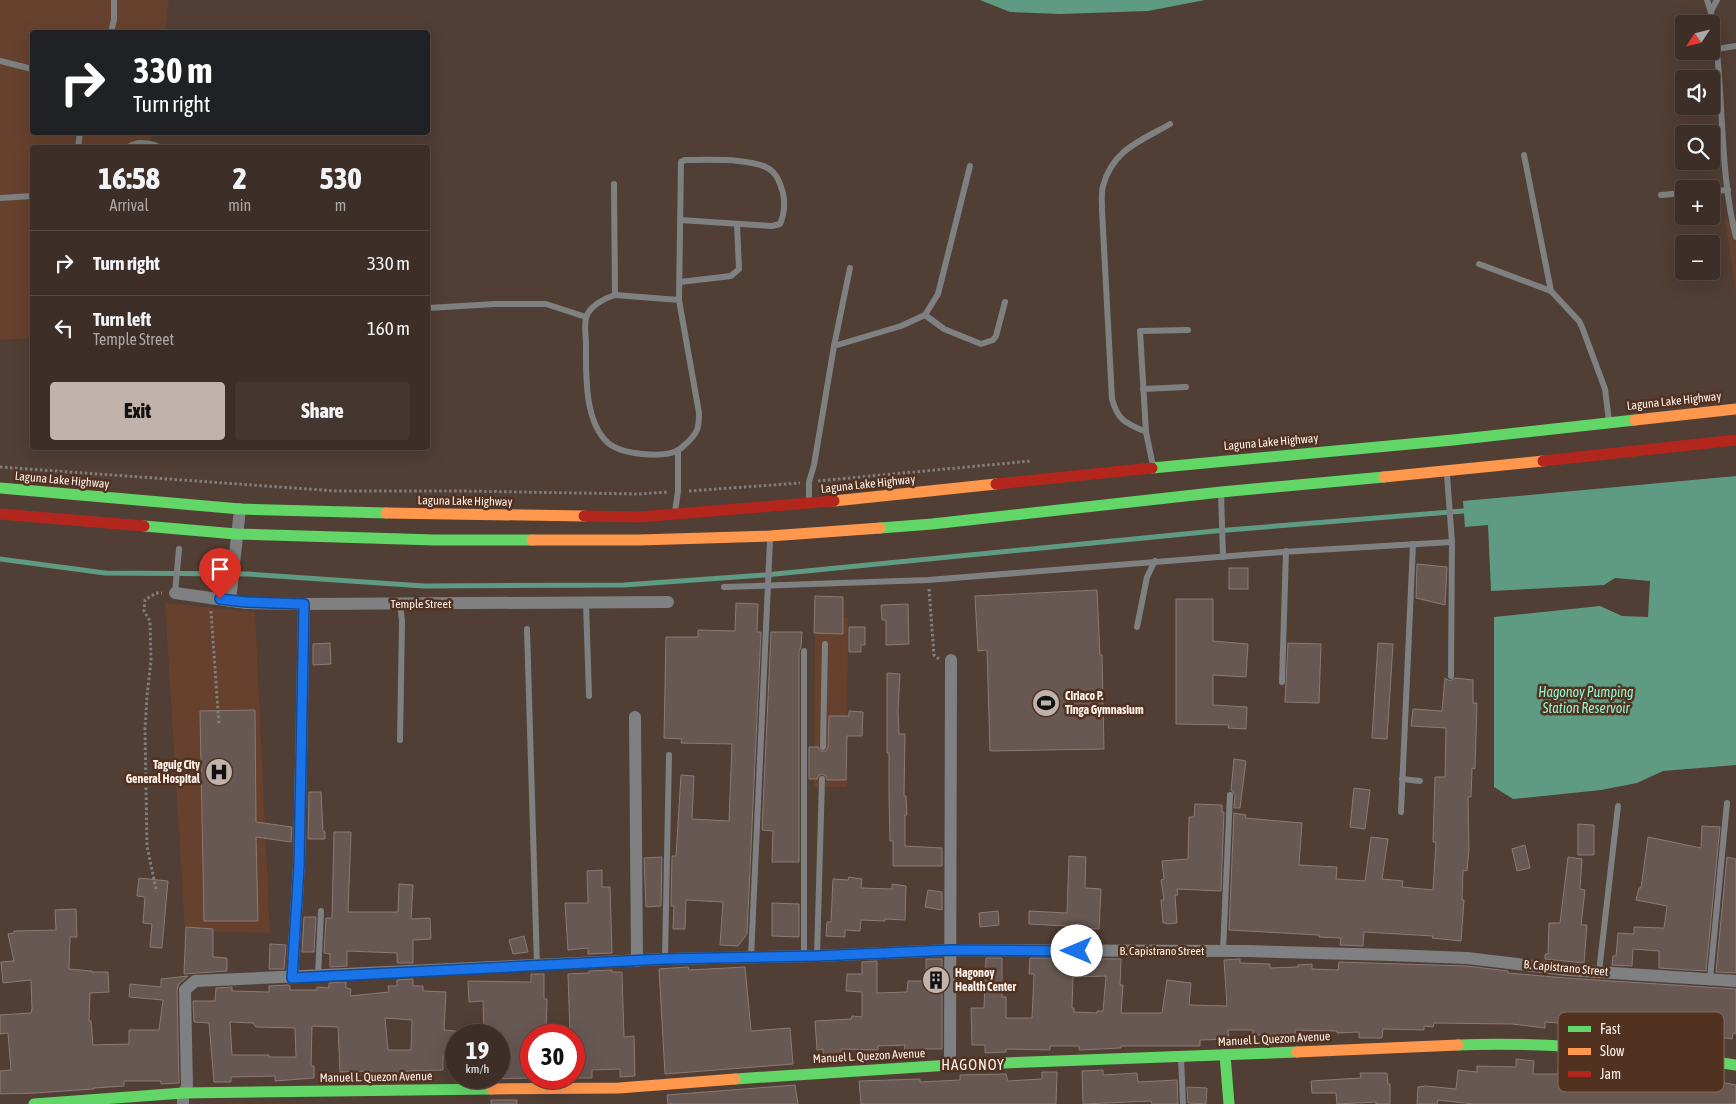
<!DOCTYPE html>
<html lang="en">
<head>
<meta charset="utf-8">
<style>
	body { margin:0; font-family:"Asap Condensed",sans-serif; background:#443630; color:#f1f3f6; height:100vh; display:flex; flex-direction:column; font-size:19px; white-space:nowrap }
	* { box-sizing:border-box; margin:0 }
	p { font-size:16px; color:#ada8a8 }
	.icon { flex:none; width:28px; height:28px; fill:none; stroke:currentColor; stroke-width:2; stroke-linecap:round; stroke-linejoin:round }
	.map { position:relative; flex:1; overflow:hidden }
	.drawer { position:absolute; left:30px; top:145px; width:400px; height:305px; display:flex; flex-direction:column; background:#3d2e28; border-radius:5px; box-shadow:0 5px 20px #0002,0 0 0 1px #564a45 }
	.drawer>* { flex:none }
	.top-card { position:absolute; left:30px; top:30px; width:400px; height:105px; border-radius:5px; box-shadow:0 5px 20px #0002,0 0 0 1px #564a45; background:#202124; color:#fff; overflow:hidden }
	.needle { width:32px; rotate:235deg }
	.tools { position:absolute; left:1675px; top:15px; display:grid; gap:10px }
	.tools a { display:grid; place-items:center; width:45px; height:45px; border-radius:5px; background:#3d2e28; box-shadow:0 5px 20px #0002,0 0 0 1px #564a45; font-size:25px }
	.speed { position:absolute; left:445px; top:1024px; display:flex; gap:10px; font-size:25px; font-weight:700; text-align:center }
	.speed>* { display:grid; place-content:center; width:65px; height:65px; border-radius:50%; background:#3d2e28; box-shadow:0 5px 20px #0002,0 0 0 1px #564a45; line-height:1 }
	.speed small { font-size:12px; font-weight:400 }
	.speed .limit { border:8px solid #d22; background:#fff; color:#111 }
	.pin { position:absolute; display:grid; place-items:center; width:42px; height:42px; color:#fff; margin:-51px -21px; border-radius:50% 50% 50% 0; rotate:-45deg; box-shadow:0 0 5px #0007 }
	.pin .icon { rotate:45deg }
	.me { position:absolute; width:55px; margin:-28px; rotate:270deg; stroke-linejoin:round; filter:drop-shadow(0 0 4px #0008) }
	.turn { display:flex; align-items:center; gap:18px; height:105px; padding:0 20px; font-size:22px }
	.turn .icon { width:65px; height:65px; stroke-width:2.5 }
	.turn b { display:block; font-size:35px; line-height:42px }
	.eta { display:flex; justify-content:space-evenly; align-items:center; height:85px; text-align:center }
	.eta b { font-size:30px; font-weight:800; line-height:35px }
	.primary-button { display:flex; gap:10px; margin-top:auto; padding:10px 20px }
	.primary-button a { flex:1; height:58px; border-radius:5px; background:#c1b2ab; color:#111; font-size:20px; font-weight:800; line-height:58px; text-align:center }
	.primary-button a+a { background:#443630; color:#f1f3f6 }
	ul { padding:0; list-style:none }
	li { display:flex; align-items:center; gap:15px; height:65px; padding:0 20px; border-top:1px solid #564a45 }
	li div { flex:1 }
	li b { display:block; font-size:19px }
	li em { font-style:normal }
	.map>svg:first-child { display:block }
</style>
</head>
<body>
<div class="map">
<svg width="1736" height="1104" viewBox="0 0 1736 1104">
	<rect width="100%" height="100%" fill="#513e35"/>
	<g fill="#66412e">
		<polygon points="0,0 169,0 165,32 32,32 32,132 152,133 150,147 32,148 32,338 0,340"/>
		<polygon points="1736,218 1736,292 1725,220"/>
		<polygon points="165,603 255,612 270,933 185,931"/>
		<polygon points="815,617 848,617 847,787 814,787"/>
	</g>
	<g fill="#5e9b82">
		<polygon points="980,0 1205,0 1148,11 1060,14 1010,12"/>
		<polygon points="1736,476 1736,765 1663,771 1637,783 1601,790 1513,799 1494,787 1494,617 1600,606 1622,616 1648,617 1650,581 1615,578 1604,585 1491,591 1488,525 1465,527 1463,501"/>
	</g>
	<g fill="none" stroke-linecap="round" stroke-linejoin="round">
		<polyline stroke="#5e9b82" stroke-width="5" points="0,559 105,573 248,574 424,586 624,585 765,575 1215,531 1463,511"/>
	</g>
	<g fill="#685853" stroke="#8b7974" fill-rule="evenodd">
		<polygon points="1417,564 1447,567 1445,605 1416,598"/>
		<rect x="1229" y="568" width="19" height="21"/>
		<polygon points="1097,590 1100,655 1102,655 1104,749 990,751 987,650 978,651 975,596"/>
		<polygon points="815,596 843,597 843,634 814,633"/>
		<polygon points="1176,599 1213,599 1213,641 1248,644 1246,677 1213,675 1213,705 1247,707 1246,729 1228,728 1229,725 1176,724"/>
		<polygon points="736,603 758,604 757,632 761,632 747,934 738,946 720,945 723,902 686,900 685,929 673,929 674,906 671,906 672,856 676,856 681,775 694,776 692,819 729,821 732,744 681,743 682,739 664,738 666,637 698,637 698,630 735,631"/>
		<polygon points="908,604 909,644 886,645 886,620 882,620 881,605"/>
		<polygon points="849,627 865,627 865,645 861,645 861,652 849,652"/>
		<polygon points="771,632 802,632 801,647 799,651 799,862 772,862 773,831 762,830"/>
		<polygon points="330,643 331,664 313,665 313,644"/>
		<polygon points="1288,643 1321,644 1319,703 1285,702"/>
		<polygon points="1378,643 1393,644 1387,739 1372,738"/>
		<polygon points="887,673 900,674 898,710 899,734 905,734 904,796 906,796 907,815 905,815 905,846 942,848 942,866 893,866 893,841 890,841 889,795 889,753 887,753"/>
		<polygon points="1445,678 1450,681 1455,678 1473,680 1473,703 1477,703 1475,769 1472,768 1471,797 1468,797 1469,849 1467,871 1463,870 1462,900 1464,900 1461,941 1432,938 1433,936 1364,932 1363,946 1340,945 1341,938 1319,937 1319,935 1229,930 1234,813 1246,815 1245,818 1302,823 1299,865 1337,867 1336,879 1365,881 1371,837 1388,839 1382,879 1403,881 1402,887 1433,890 1436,842 1433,842 1435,777 1445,777 1446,728 1411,726 1413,709 1442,711"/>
		<polygon points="255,710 256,822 292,827 291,842 256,837 258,921 204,921 200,711"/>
		<polygon points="849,711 863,712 862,736 847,736 846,780 827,780 826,776 823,774 819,775 817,779 809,779 809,747 818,747 821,751 826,751 828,747 829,716 849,716"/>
		<polygon points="1234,759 1246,761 1240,808 1234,808 1235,795 1231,790"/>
		<polygon points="1354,788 1370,790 1365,829 1350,827"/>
		<polygon points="309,792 321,792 323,831 325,832 325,839 308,839"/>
		<polygon points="1195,804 1222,805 1222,812 1224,812 1221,891 1177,889 1178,895 1175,895 1177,923 1167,924 1166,923 1163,923 1161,900 1164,900 1161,880 1164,879 1162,861 1188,859 1189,817 1194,817"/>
		<polygon points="1578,824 1594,825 1594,855 1578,855"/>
		<polygon points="1702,826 1720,827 1706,971 1659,968 1659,951 1633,949 1632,966 1612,965 1613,956 1616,956 1618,933 1634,934 1634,927 1664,928 1667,906 1636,900 1639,888 1641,888 1648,837 1701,848"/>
		<polygon points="334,832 351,832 348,912 398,912 399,884 413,885 411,919 430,918 431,939 413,940 413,963 397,963 397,953 347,951 347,966 330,967 330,954 324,953 326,918 332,918"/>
		<polygon points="1525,845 1530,868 1517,871 1512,849"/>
		<polygon points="1069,856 1086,857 1085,888 1101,889 1099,929 1083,928 1082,942 1066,942 1066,926 1029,924 1029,911 1067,913"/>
		<polygon points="662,857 661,906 646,907 644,858"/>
		<polygon points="1568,857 1582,859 1580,889 1585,890 1581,925 1587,925 1584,963 1545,959 1545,954 1548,954 1549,923 1560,923"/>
		<polygon points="1727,857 1736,859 1736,973 1716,972"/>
		<polygon points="602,870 602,887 610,887 612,953 588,954 588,948 568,950 565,903 588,903 587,871"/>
		<polygon points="849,877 862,879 861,888 892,889 892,884 906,886 905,920 885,919 885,921 861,920 860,931 845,930 845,937 826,936 827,922 831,922 833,879 848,880"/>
		<polygon points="139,878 168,881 162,948 150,947 152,924 143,923 145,897 137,896"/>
		<polygon points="928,890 942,892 942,910 925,907"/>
		<polygon points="772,903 799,904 799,937 772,936"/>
		<polygon points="76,909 77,937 70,937 69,969 92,971 92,972 108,972 109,992 90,993 89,1021 91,1021 93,1045 129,1044 129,1030 159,1030 163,1000 129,997 130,984 161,987 161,979 188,976 179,984 177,990 179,1083 161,1084 161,1081 124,1081 124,1086 94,1088 94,1089 35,1093 0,1094 0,1071 11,1070 8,1033 0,1034 0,1015 31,1013 32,1009 31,980 3,983 1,962 14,961 8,934 14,933 14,931 56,930 55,910"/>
		<polygon points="998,911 999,925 980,927 979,913"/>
		<polygon points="304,917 316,917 314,952 302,952"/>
		<polygon points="186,927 213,929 213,957 227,958 227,971 184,974"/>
		<polygon points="524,936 528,952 513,954 509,940"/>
		<polygon points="270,944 286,945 284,969 269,969"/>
		<path d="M986,958H1002V997H1006V1018H1032L1034,974H1029L1030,958L1121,959L1120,985H1123L1121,1013H1162L1167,980L1191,983L1189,1005L1227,1006L1224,960L1240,959V963L1270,964V968L1298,967V965L1312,964V969L1338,970L1339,962L1466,966L1508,971V973L1566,978L1736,989V1034L1733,1033L1732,1039L1696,1034V1036H1681L1641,1032L1642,1028L1614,1026V1027L1558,1021V1023L1545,1022V1028L1512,1024L1434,1023L1433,1027L1424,1026V1030L1383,1029L1382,1038H1359V1032L1337,1033V1031L1295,1030V1034L1253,1035V1030H1228L1229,1039L1200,1040V1046H1121V1048L1081,1050H1079V1046H1050V1050L1006,1049V1052L985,1053V1045H972L971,1008H984ZM1106,976L1103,1011H1097V1013L1074,1012V1008H1072L1073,977Z"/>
		<polygon points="926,959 942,959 942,1049 921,1049 921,1053 904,1052 905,1045 878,1046 878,1050 841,1049 842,1060 824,1061 823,1049 817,1050 815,1021 851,1019 852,1016 862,1017 862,992 846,991 847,974 862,974 862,962 877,961 877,993 907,992 908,981 926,981"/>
		<polygon points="688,967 689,970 745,967 751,1031 790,1028 793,1064 665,1074 659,969"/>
		<polygon points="612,970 612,972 622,972 624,1037 634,1036 635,1076 620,1077 620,1069 592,1070 592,1078 574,1078 574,1035 570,1035 568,974 589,973 589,971"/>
		<polygon points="531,974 544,974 544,999 547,999 546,1035 531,1035 531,1078 491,1079 491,1078 499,1078 499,1035 484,1035 483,1001 469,1002 468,981 531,982"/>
		<path d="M413,979V986H423V991L446,992L444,1030L456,1031V1057L443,1056V1070L407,1071L408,1080H394V1078L372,1080L371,1071L340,1072L338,1027L312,1026L311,1066H314V1078L275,1081V1076L231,1077V1082H214L209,1023L194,1022L193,1001H215L216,988L232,987V991L269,992V986L288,985L290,986V990H317V987L329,988V983L346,982V988L351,989L350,996L389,992L388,986H397V980ZM385,1018L412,1020L411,1050H388ZM230,1022L253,1023L256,1027L295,1028L296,1057H269V1055H232Z"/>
		<polygon points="1559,1057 1649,1064 1649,1066 1673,1070 1672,1078 1697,1082 1714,1084 1715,1081 1736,1085 1736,1104 1474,1104 1438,1100 1437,1104 1417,1104 1418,1087 1426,1086 1456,1089 1458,1070 1477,1072 1477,1066 1516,1067 1516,1059 1534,1061 1533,1074 1558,1074"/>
		<polygon points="1103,1070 1103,1075 1137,1073 1138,1082 1177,1080 1178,1104 1152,1104 1151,1101 1083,1104 1082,1071"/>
		<polygon points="1042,1072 1057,1072 1056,1104 861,1104 859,1081 920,1079 920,1082 960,1080 960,1075 1006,1074 1008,1081 1042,1079"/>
		<polygon points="1360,1073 1387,1073 1388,1084 1390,1084 1390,1104 1376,1104 1376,1102 1337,1104 1336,1093 1312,1093 1311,1081 1361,1078"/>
		<polygon points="795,1085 798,1104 668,1104 667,1095"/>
		<polygon points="1187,1087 1207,1088 1206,1104 1188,1103"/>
		<rect x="491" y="1100" width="26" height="4"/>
	</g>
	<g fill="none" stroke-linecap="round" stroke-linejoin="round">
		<g stroke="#817e7d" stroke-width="3" stroke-dasharray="2.5 2.5" stroke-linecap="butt">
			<polyline points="0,467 336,491 460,491 638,494 668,492"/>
			<polyline points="818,481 1031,461"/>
			<polyline points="689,491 800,483"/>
			<polyline points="929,589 934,655 939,659"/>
			<polyline points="211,611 219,725"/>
			<polyline points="156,889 147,846 145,729 147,696 151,661 150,621 144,611 145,600 156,593 162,593"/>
		</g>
		<g stroke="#7e8082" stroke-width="6">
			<path d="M1707,0C1716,24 1717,51 1719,76C1723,128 1723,188 1736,237"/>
			<polyline points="1711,11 1717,0"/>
			<polyline points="111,32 114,20 114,0"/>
			<polyline points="1717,49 1736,46"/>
			<polyline points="0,61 32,69"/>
			<polyline points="78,148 80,132"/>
			<path d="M128,148C134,141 153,142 160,148"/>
			<polyline points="1524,155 1551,291 1579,321 1582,327 1605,389 1609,421"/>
			<polyline points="614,184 615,295"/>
			<polyline points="1711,191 1728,190"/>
			<polyline points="1661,195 1684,193"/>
			<polyline points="0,198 32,196"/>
			<polyline points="1479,264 1551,291"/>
			<polyline points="680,282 731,276 739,269 737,224"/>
			<path d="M679,300L615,295C605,298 589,306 586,318C584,326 586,336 586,345C586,374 584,421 608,443C621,454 663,459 678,450C681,449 684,445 687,443C698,432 699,428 699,413L679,300L681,162L685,160C706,160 759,157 773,172C779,178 781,186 783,193C785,203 784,215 780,224L772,226L680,220"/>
			<polyline points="428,308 495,304 546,304 586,317"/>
			<polyline points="925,315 944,329 981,344 993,340 996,336 1005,302"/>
			<polyline points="834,346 901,326 925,315 938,294 970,166"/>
			<polyline points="1143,389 1186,387"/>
			<polyline points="1146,432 1140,331 1188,330"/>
			<path d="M1153,466L1146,432C1126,423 1118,421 1112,399L1102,210C1102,202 1101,193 1103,186C1113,149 1141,141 1170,124"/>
			<polyline points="1447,475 1452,542 1451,676"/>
			<polyline points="1221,493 1223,557"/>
			<polyline points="809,503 809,482 814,465 834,346 850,268"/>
			<polyline points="675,512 678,491 678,451"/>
			<polyline points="724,587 928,580 1282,552 1452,542"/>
			<polyline points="175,593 179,549"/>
			<polyline points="586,602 589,696"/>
			<polyline points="400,604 402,621 400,740"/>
			<polyline points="1137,627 1147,577 1155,561"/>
			<polyline points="527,629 537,966"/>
			<polyline points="804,651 804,956"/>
			<polyline points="1282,682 1286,551"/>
			<polyline points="823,747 825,644"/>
			<polyline points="1402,779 1420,781"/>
			<polyline points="1401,812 1413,544"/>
			<polyline points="1223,951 1230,795"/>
			<polyline points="817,956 822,779"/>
			<polyline points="751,957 770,540"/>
			<polyline points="665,959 669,755"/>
			<polyline points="1599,972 1618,806"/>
			<polyline points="318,976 321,911"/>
			<polyline points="1710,978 1727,803"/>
			<polyline points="1181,1058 1183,1104"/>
		</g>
		<g stroke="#7e8082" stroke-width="12">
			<polyline points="175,593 246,603 304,604 668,602"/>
			<polyline points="230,601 240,509"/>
			<polyline points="635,717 637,961"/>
			<polyline points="292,978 299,866 304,604"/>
			<polyline points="950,1065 951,660"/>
			<polyline points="183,1104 183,1093 187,1087 185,990 195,981 665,959 817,956 950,950 1247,951 1391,955 1467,958 1567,970 1736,981"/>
		</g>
		<g stroke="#63d668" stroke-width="11">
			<polyline points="1152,468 1453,440 1635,420"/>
			<polyline points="0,488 240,509 386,513"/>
			<polyline points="144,526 236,534 435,540 532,540"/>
			<polyline points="880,528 932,524 1221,492 1384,477"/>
			<path d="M1458,1045C1551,1041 1645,1051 1736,1065"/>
			<polyline points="1225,1055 1229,1104"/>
			<polyline points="735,1079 950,1065 1297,1052"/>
			<polyline points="34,1104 183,1093 492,1089"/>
		</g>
		<g stroke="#ff974d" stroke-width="11">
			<polyline points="1635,420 1736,409"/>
			<polyline points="1384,477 1543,461"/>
			<polyline points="834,501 996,484"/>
			<polyline points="386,513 584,516"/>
			<polyline points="532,540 639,540 770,536 880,528"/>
			<polyline points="1297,1052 1458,1045"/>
			<polyline points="492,1089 619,1088 735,1079"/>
		</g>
		<g stroke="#b3261e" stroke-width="11">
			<polyline points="1543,461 1736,440"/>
			<polyline points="996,484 1152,468"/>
			<polyline points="0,514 144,526"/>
			<polyline points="584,516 639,517 834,501"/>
		</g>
	</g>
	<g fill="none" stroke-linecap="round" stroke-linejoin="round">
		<g stroke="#114b97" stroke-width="12">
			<polyline id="route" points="220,599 246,602 304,604 299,866 292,978 665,959 817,956 950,950 1077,951"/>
		</g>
		<use href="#route" stroke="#1a73e8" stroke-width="9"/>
	</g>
	<defs>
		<g id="stadium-disc" transform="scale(1.4375)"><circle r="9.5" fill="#c1b2ab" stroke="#513120"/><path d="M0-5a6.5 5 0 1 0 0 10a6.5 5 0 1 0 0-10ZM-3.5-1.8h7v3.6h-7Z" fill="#111"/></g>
		<g id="hospital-disc" transform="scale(1.4375)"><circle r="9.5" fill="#c1b2ab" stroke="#513120"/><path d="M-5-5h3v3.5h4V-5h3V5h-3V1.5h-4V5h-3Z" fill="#111"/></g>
		<g id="building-disc" transform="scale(1.4375)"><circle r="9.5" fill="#c1b2ab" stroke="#513120"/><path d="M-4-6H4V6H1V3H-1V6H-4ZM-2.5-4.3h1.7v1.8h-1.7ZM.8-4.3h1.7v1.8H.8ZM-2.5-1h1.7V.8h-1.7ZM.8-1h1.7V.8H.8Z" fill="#111"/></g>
	</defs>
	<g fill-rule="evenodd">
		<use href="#stadium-disc" x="1046" y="703"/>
		<use href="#hospital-disc" x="219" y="772"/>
		<use href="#building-disc" x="936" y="980"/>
	</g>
	<g text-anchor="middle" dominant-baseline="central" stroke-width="5" stroke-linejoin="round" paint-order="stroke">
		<g font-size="12" fill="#fdf0ea" stroke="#513120">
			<text transform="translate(1674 401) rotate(-6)">Laguna Lake Highway</text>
			<text transform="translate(1271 442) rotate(-5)">Laguna Lake Highway</text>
			<text transform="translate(62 480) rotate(5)">Laguna Lake Highway</text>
			<text transform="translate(868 484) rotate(-6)">Laguna Lake Highway</text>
			<text transform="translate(465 501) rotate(1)">Laguna Lake Highway</text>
			<text x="421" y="604">Temple Street</text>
			<text x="1162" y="951">B. Capistrano Street</text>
			<text transform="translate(1566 968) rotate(5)">B. Capistrano Street</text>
			<text transform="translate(1274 1039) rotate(-3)">Manuel L. Quezon Avenue</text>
			<text transform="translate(869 1056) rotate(-3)">Manuel L. Quezon Avenue</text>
			<text transform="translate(376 1077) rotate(-1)">Manuel L. Quezon Avenue</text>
		</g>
		<g font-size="12" font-weight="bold" fill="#fdf0ea" stroke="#513120" text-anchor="start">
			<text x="1065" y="696">Ciriaco P.<tspan x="1065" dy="14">Tinga Gymnasium</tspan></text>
			<text x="200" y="765" text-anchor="end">Taguig City<tspan x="200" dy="14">General Hospital</tspan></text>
			<text x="955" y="973">Hagonoy<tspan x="955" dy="14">Health Center</tspan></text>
		</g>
		<g font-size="14" font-style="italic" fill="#90f6cf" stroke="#513120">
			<text x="1586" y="692">Hagonoy Pumping<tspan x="1586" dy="16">Station Reservoir</tspan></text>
		</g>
		<g font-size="15" letter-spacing="1" fill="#fdf0ea" stroke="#513120">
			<text x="973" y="1064">HAGONOY</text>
		</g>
	</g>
	<rect x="1558" y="1012" width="166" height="80" rx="8" fill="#513120" stroke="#856a5d" stroke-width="1"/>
	<rect x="1568" y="1026" width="23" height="6" fill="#63d668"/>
	<rect x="1568" y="1048" width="23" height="7" fill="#ff974d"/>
	<rect x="1568" y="1071" width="23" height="6" fill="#b3261e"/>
	<g font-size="14" fill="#fdf0ea">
		<text x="1600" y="1034">Fast</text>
		<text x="1600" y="1056">Slow</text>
		<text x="1600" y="1079">Jam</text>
	</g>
</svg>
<div class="tools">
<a><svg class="needle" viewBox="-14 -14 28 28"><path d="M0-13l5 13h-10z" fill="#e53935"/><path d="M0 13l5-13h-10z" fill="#ada8a8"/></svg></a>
<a><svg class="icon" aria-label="sound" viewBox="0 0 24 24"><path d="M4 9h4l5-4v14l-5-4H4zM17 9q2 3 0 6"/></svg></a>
<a><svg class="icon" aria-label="search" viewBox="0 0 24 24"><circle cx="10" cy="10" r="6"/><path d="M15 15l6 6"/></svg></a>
<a>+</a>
<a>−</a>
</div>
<div class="speed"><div>19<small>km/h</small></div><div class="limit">30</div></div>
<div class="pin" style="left:220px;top:599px;background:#d93025"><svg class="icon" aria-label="arrive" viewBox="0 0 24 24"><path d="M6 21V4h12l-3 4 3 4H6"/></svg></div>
<svg class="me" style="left:1077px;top:951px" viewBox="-20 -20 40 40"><circle r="19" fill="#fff"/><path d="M0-13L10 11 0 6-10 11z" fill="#1a73e8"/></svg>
<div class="top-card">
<div class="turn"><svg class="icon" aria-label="right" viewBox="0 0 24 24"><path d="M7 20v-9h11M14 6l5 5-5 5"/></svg><div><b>330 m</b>Turn right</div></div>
</div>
<section class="drawer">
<div class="eta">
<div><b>16:58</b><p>Arrival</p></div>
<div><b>2</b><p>min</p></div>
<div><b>530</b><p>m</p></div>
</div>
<ul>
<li><svg class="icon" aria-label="right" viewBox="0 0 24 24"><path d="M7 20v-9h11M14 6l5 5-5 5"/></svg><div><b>Turn right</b></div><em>330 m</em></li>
<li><svg class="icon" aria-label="left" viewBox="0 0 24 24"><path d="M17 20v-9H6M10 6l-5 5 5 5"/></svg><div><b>Turn left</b><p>Temple Street</p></div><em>160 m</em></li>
</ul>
<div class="primary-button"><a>Exit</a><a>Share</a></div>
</section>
</div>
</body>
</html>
